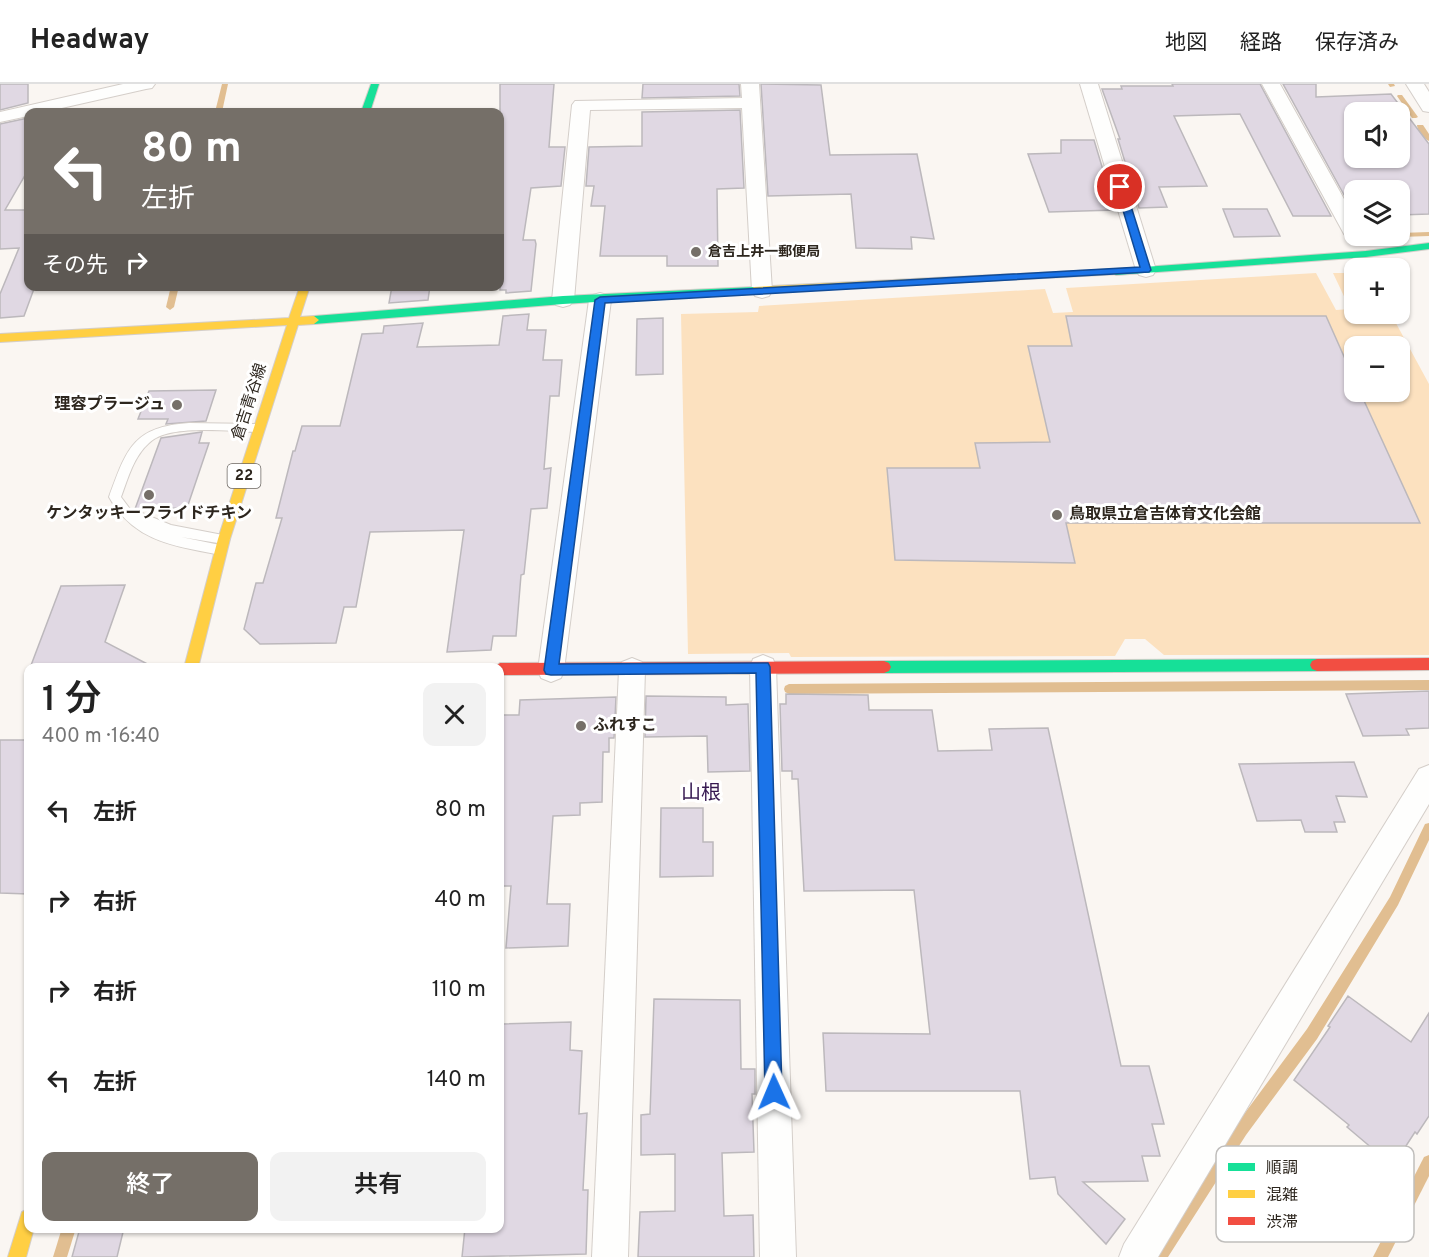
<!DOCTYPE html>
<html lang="ja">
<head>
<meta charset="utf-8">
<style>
	body { margin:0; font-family:Overpass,"Noto Sans JP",sans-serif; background:#f2f2f2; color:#222; height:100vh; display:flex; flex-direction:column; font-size:22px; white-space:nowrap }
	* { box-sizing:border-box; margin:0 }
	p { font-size:20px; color:#767676 }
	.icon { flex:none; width:33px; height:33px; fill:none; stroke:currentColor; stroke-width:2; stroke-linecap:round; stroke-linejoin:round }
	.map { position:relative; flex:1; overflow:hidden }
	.details { position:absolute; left:24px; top:579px; width:480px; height:570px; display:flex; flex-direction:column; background:#fff; border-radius:12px; box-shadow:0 2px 4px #0004 }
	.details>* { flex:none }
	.hud { position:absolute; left:24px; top:24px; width:480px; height:183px; border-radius:12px; box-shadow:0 2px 4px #0004; background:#756f68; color:#fff; overflow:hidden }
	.controls { position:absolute; left:1344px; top:18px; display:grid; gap:12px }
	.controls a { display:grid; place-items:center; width:66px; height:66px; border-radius:12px; background:#fff; box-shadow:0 2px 4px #0004; font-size:30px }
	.pin { position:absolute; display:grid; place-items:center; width:51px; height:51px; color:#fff; margin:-26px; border:3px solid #fff; border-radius:50%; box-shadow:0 2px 6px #0007 }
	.me { position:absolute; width:66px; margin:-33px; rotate:359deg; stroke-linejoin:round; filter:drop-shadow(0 0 4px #0008) }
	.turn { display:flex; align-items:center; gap:21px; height:126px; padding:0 18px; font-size:27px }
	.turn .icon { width:78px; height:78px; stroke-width:2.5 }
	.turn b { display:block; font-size:42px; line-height:51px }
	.then { display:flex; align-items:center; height:57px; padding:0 18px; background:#0003; gap:12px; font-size:22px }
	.round { display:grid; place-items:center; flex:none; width:63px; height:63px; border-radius:12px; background:#f2f2f2 }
	.headline { display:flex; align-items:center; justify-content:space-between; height:102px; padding:0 18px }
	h1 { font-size:36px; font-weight:600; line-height:45px }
	.button { display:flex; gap:12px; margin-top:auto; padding:12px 18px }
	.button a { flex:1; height:69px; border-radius:12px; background:#756f68; color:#fff; font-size:24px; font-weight:600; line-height:69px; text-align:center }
	.button a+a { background:#f2f2f2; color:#222 }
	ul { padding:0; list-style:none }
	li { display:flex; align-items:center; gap:18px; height:90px; padding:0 18px }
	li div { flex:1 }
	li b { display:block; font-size:22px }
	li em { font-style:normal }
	header { display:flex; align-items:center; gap:36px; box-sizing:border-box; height:84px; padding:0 30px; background:#fff; border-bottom:2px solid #e0e0e0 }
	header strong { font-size:28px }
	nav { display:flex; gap:33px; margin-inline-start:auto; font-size:21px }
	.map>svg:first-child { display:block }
</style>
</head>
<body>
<header>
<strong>Headway</strong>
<nav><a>地図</a><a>経路</a><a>保存済み</a></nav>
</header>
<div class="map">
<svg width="1429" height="1173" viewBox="0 0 1429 1173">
	<rect width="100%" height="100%" fill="#faf6f2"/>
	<path fill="#fce1bf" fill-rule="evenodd" d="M1316,189L1336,226L1350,225L1333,189H1354V230H1391L1429,300V571H1164L1145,555H1125L1115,572L791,573L789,569L688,570L681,230L758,228L759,222L1045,205L1053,229L1073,228L1066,204ZM1354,262H1400V308H1354Z"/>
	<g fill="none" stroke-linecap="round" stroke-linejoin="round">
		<g fill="#e1be91" fill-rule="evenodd">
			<polygon points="222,0 228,0 222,28 215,28"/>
			<polygon points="1388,0 1394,0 1395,2 1390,3"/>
			<polygon points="1398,11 1402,11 1418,33 1416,34 1412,34 1397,12"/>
			<path d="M1417,41H1423L1429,50V57C1424,55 1417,46 1417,41Z"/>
			<polygon points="1429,148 1429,152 1400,153 1396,152 1400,152 1400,149"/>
			<path d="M1374,152H1393C1389,156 1378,156 1374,152Z"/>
			<polygon points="171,202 179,202 174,223 170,226 166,223"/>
			<polygon points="1429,596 1429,606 789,610 785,608 784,605 785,602 789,600"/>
			<polygon points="1429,739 1429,756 1398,821 1317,955 1246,1051 1168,1173 1153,1173 1236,1041 1307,945 1390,813 1425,740"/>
			<polygon points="1429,1071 1429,1092 1388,1173 1373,1173 1424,1073"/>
			<polygon points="62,1144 76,1144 67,1173 53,1173"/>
		</g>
	</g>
	<g fill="#e0d8e3" stroke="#bcb8bc" stroke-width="1.5" fill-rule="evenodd">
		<polygon points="0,0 28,0 28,19 0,26"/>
		<polygon points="500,0 554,0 549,63 565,63 561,102 531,104 523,156 535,156 536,160 531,207 506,209 506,206 500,206"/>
		<polygon points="643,0 739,0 740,12 642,14"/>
		<polygon points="761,0 821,1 830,71 917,70 934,155 911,153 912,165 856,164 851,110 768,112"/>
		<polygon points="1172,0 1260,0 1331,132 1293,132 1240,30 1174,32 1207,102 1159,103 1167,123 1139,124 1118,55 1120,55 1102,5 1122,5 1121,2 1173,2"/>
		<path d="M1283,0H1316V13L1391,10L1429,60V130L1400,131V106H1354V129ZM1354,28H1400V74H1354Z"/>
		<polygon points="740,26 744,104 717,105 718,182 667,182 667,172 600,172 605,122 591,122 594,102 586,102 589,63 642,62 642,28"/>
		<polygon points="28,34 28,86 5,126 28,126 28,202 35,202 24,232 0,234 0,210 19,164 0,165 0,40"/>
		<polygon points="1061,56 1094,56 1115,126 1049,128 1028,70 1061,69"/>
		<polygon points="1223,125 1267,125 1280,152 1234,153"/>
		<polygon points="392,202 430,202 428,216 389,219"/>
		<polygon points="529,230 527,246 546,246 543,276 562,276 559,312 550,312 544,385 551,384 547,424 531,425 524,490 521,491 516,552 493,552 491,566 447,568 464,446 370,448 356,523 344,523 336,559 260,560 244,545 256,499 263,499 282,434 276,434 293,367 295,367 302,342 340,342 362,250 383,249 384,242 423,239 417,263 499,261 503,232"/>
		<polygon points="1066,232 1326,232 1354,295 1354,308 1360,308 1420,439 1066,439 1075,479 895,476 887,384 980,384 975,359 1050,358 1028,262 1072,262"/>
		<polygon points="663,234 663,290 636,291 637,235"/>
		<polygon points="216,306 206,337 166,340 168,335 138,335 149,307"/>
		<polygon points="202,348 199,359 209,359 187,424 135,425 161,354"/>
		<polygon points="125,501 105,558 155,584 30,584 61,502"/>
		<polygon points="1429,607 1429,644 1406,645 1409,651 1363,652 1346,610"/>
		<polygon points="786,610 868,611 869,626 932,626 938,667 992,666 989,645 1048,644 1121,982 1149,982 1164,1040 1152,1040 1160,1072 1142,1072 1148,1097 1083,1098 1125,1135 1106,1160 1058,1110 1055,1093 1030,1095 1020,1007 826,1007 823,949 930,950 914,806 804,807 798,695 792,695 792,687 782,687 780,620 786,620"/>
		<polygon points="646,612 726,613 726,621 748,620 750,687 708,688 707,652 645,653"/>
		<polygon points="616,613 614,654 609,654 609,668 603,668 602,718 580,719 580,731 553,732 547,820 570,820 568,862 506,864 511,802 500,802 500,631 519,631 520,616"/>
		<polygon points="0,656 28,656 28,810 0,809"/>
		<polygon points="1354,678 1367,713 1336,712 1345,738 1334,738 1337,748 1305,748 1301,736 1257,737 1239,680"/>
		<polygon points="661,724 703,724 703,758 713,758 713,792 660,793"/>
		<polygon points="1348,912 1411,958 1429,929 1429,1032 1417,1050 1415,1048 1393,1082 1347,1043 1349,1041 1294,996 1330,943 1328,942"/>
		<polygon points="654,915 740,916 741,985 755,985 755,1010 752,1010 754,1068 722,1069 724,1132 753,1131 754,1173 638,1173 640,1128 675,1127 675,1070 641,1071 641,1031 650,1030"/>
		<polygon points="571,938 570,966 582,967 579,1030 587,1029 583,1106 588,1106 586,1170 462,1173 465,1144 500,1144 500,940"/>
		<polygon points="80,1144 124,1144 117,1173 72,1173"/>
	</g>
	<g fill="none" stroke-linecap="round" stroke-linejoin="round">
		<g stroke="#d4cec9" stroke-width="2">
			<path id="lane" d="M189,339L259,340L265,344L259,348C232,348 169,339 149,359C134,372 128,394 121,413L133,429H142L171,441L228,452L230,455L228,458L224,460L181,453L225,462L227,466L225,470L221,471C175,462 134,458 109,413C127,364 133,343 189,339Z"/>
		</g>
		<g stroke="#d4cec9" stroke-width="2">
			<g id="street">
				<polygon points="123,0 155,0 152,4 146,5 44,28 28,28 28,32 0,38 0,28"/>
				<polygon points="741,0 759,0 772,207 769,212 762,214 755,212 752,207 742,24 590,26 574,216 570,221 563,223 556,221 552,216 572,21 575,17 742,14"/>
				<polygon points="1080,0 1098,0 1156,186 1153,191 1146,193 1139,191 1136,186"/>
				<polygon points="1262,0 1280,0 1354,133 1354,152 1363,152 1361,154 1354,156 1347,154 1344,150"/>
				<polygon points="1406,0 1424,0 1429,8 1429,28 1423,27"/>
				<polygon points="600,209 607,211 611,216 564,586 561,594 551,598 541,594 538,586 589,216 593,211"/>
				<polygon points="763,571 773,575 776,583 796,1173 760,1173 750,583 753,575"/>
				<polygon points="632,574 642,578 645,586 628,1173 592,1173 619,586 622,578"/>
				<polygon points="1429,681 1429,720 1158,1173 1119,1173 1124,1160 1419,685"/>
			</g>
		</g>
		<g stroke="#d4cec9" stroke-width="2">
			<g id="fast">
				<polygon points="371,0 379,0 370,28 361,28"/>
				<polygon points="1429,159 1429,165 1366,173 1116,191 1111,188 1116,185 1366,167"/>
				<polygon points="754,203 759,206 758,208 563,220 314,240 309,236 314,232 563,212"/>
				<polygon points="1317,575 1322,577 1324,581 1322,585 1317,587 884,589 879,587 877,583 879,579 884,577"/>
			</g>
		</g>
		<g stroke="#d4cec9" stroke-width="2">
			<g id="slow">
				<polygon points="1116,185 1120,186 1120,190 754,209 749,206 754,203"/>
				<polygon points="300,202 310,202 300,233 314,232 319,236 314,240 298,241 230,455 198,584 184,584 218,455 287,241 0,258 0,250 289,234"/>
				<polygon points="28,1125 28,1144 34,1144 26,1173 8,1173 22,1128"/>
			</g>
		</g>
		<g stroke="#d4cec9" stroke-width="2">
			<g id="jam">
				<polygon points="1429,574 1429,586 1317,587 1312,585 1310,581 1312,577 1317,575"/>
				<polygon points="884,577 889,579 891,583 889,587 884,589 500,591 500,584 494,584 500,579"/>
			</g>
		</g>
		<use href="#lane" fill="#fefefd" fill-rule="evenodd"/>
		<use href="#street" fill="#fefefd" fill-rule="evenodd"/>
		<use href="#fast" fill="#16e098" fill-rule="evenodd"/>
		<use href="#slow" fill="#ffcf43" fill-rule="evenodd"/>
		<use href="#jam" fill="#f24e42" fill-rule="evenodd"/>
	</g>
	<polygon fill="#1a73e8" stroke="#114b97" stroke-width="1.5" points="1120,100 1125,103 1151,186 1149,188 605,219 559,580 768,579 770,583 782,1008 780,1014 774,1016 768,1014 765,1008 756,589 551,591 546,590 544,586 595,216 600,213 1140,183 1116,103"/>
	<g fill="#756f68" stroke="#fff" stroke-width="2">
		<circle cx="696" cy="168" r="6"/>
		<circle cx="177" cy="321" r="6"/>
		<circle cx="149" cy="411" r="6"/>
		<circle cx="1057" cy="431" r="6"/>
		<circle cx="581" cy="642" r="6"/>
	</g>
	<g text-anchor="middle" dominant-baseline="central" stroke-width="6" stroke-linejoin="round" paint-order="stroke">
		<g font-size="14" font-weight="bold" fill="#2d261e" stroke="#fff" text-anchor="start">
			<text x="708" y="168">倉吉上井一郵便局</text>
		</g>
		<rect fill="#fff" stroke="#6c6762" stroke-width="1.5" x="227.5" y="380" width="33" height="24" rx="4.5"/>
		<g font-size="15" font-weight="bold" fill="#2d261e">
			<text x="244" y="392">22</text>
		</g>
		<g font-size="16" fill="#2d261e" stroke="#fff">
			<text transform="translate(250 318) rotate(-72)">倉吉青谷線</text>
		</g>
		<g font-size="16" font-weight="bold" fill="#2d261e" stroke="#fff" text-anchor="start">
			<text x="165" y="321" text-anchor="end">理容プラージュ</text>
			<text x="149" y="430" text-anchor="middle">ケンタッキーフライドチキン</text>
			<text x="1069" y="431">鳥取県立倉吉体育文化会館</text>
			<text x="593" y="642">ふれすこ</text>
		</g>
		<g font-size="20" fill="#361951" stroke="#fff">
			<text x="701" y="710">山根</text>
		</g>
	</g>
	<rect x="1216" y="1062" width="198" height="96" rx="9" fill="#fff" stroke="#c0bebc" stroke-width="1.5"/>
	<rect x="1228" y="1079" width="27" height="8" fill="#16e098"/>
	<rect x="1228" y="1106" width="27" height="8" fill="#ffcf43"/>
	<rect x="1228" y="1133" width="27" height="8" fill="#f24e42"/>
	<g font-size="16" fill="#2d261e">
		<text x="1266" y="1089">順調</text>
		<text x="1266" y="1116">混雑</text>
		<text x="1266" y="1143">渋滞</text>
	</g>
</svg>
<div class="controls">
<a><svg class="icon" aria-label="sound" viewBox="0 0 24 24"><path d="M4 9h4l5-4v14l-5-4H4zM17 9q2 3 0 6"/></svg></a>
<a><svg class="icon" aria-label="layers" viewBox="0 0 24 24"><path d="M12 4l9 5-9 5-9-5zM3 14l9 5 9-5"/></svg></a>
<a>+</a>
<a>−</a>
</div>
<div class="pin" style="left:1120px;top:103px;background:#d93025"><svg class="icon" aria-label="arrive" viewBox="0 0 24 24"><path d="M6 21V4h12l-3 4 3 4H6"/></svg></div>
<svg class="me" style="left:774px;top:1008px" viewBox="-20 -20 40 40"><path d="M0-17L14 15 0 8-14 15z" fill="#1a73e8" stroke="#fff" stroke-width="4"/></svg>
<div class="hud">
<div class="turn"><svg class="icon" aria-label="left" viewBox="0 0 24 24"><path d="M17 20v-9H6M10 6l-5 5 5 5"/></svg><div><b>80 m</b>左折</div></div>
<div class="then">その先<svg class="icon" aria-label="right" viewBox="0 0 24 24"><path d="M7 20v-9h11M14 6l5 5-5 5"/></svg></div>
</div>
<section class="details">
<div class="headline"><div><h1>1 分</h1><p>400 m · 16:40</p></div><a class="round"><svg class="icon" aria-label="close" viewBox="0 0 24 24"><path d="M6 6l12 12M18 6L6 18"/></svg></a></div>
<ul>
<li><svg class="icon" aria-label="left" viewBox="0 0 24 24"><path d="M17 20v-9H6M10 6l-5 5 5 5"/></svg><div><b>左折</b></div><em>80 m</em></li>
<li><svg class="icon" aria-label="right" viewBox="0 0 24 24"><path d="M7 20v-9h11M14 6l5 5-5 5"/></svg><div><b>右折</b></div><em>40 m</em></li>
<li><svg class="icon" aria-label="right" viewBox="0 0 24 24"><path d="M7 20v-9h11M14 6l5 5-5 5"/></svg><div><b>右折</b></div><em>110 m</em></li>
<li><svg class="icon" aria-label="left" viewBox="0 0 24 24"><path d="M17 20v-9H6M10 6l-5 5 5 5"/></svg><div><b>左折</b></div><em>140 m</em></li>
</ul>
<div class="button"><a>終了</a><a>共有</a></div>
</section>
</div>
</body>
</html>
